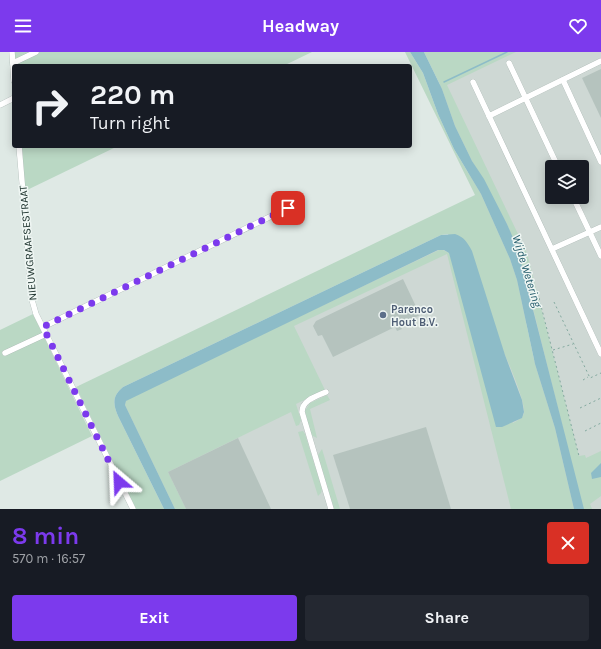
<!DOCTYPE html>
<html lang="en">
<head>
<meta charset="utf-8">
<style>
	body { margin:0; font-family:Karla,sans-serif; background:#242831; color:#f1f3f6; height:100vh; display:flex; flex-direction:column; font-size:15px; white-space:nowrap }
	* { box-sizing:border-box; margin:0 }
	p { font-size:13px; color:#9ea1a6 }
	.icon { flex:none; width:22px; height:22px; fill:none; stroke:currentColor; stroke-width:2; stroke-linecap:round; stroke-linejoin:round }
	.map { position:relative; height:457px; overflow:hidden }
	.drawer { display:flex; flex-direction:column; background:#171b24; flex:1 }
	.drawer>* { flex:none }
	.top-card { position:absolute; left:12px; top:12px; width:400px; height:84px; border-radius:4px; box-shadow:0 2px 10px #0003; background:#171b24; color:#f1f3f6; overflow:hidden }
	.controls { position:absolute; left:545px; top:108px; display:grid; gap:8px }
	.controls a { display:grid; place-items:center; width:44px; height:44px; border-radius:4px; background:#171b24; box-shadow:0 2px 10px #0003; font-size:20px }
	.pin { position:absolute; display:grid; place-items:center; width:34px; height:34px; color:#fff; margin:-17px; border-radius:8px; box-shadow:0 2px 6px #0006 }
	.me { position:absolute; width:44px; margin:-22px; rotate:334deg; stroke-linejoin:round; filter:drop-shadow(0 0 3px #0008) }
	.turn { display:flex; align-items:center; gap:14px; height:84px; padding:0 12px; font-size:18px }
	.turn .icon { width:52px; height:52px; stroke-width:2.5 }
	.turn b { display:block; font-size:28px; line-height:34px }
	.round { display:grid; place-items:center; flex:none; width:42px; height:42px; border-radius:4px; background:#242831 }
	.headline { display:flex; align-items:center; justify-content:space-between; height:68px; padding:0 12px }
	h1 { font-size:24px; font-weight:700; line-height:30px; color:#7c3aed }
	.action { display:flex; gap:8px; margin-top:auto; padding:8px 12px }
	.action a { flex:1; height:46px; border-radius:4px; background:#7c3aed; color:#fff; font-size:16px; font-weight:700; line-height:46px; text-align:center }
	.action a+a { background:#242831; color:#f1f3f6 }
	header { display:flex; justify-content:space-between; align-items:center; height:52px; padding:0 12px; background:#7c3aed; color:#fff; font-size:18px; font-weight:700 }
	.map>svg:first-child { display:block }
</style>
</head>
<body>
<header><svg class="icon" aria-label="menu" viewBox="0 0 24 24"><path d="M4 6h16M4 12h16M4 18h16"/></svg>Headway<svg class="icon" aria-label="heart" viewBox="0 0 24 24"><path d="M12 20l-8-8c-3-5 5-10 8-4 3-6 11-1 8 4z"/></svg></header>
<div class="map">
<svg width="601" height="457" viewBox="0 0 601 457">
	<rect width="100%" height="100%" fill="#dfe9e5"/>
	<path fill="#ced8d4" fill-rule="evenodd" d="M505,0H601V457H171L117,347L441,189L547,325L435,35ZM552,115H582V145H552Z"/>
	<g fill="#bad8c4">
		<polygon points="14,0 312,0 283,14 15,14"/>
		<path d="M405,0H410L423,21L438,62L454,97L481,142L510,207L517,228L535,312L555,376L574,457H511L447,202L294,274L325,338L296,352L301,368L299,373L296,374L291,360L168,420L186,457H175L125,353L126,349L129,346L441,197L449,201L513,371C518,368 523,366 524,361C527,339 461,210 448,182L441,183L123,335C112,344 113,352 118,364L164,457H136L76,335L475,143Z"/>
		<polygon points="424,0 516,0 447,33 527,201 579,404 585,403 586,406 601,399 601,444 590,452 592,457 583,457 524,220 507,172 472,109 455,74 442,37"/>
		<polygon points="22,94 118,94 25,139"/>
		<polygon points="33,262 92,384 0,429 0,278"/>
		<polygon points="327,343 330,348 310,357 317,386 311,383 305,359 310,351"/>
		<polygon points="303,379 305,382 322,437 321,441 318,444 298,380"/>
		<polygon points="322,397 340,457 334,457 318,403"/>
	</g>
	<g fill="#8dbcc8">
		<polygon points="410,0 424,0 442,37 455,74 472,109 484,127 507,172 517,195 584,457 574,457 555,376 535,312 517,228 510,207 481,142 454,97 438,62 423,21"/>
		<path d="M455,182C464,185 467,190 472,199L505,303L522,348L524,360L522,366L502,375H496L449,201L444,198H438L126,349L125,353L175,457H164L118,364C113,352 112,344 123,335L441,183Z"/>
		<polygon points="601,411 601,425 592,427 591,421"/>
	</g>
	<g fill="none" stroke-linecap="round" stroke-linejoin="round">
		<polyline stroke="#8dbcc8" stroke-width="1.5" points="444,30 507,0"/>
	</g>
	<g fill="#b5c3be">
		<polygon points="601,17 601,66 582,26"/>
		<polygon points="403,227 420,263 400,273 402,277 397,279 395,275 333,305 322,283 318,284 313,274 316,269"/>
		<polygon points="426,375 451,457 350,457 333,403"/>
		<polygon points="238,386 271,457 186,457 168,420"/>
	</g>
	<g fill="none" stroke-linecap="round" stroke-linejoin="round">
		<g stroke="#a3b0ac" stroke-width="6">
			<g id="minor">
				<polyline points="12,0 14,29"/>
				<polyline points="13,11 36,0"/>
				<polyline points="509,11 558,115"/>
				<polyline points="563,28 601,110"/>
				<polyline points="473,30 489,64 601,9"/>
				<polyline points="0,53 14,46"/>
				<polyline points="489,64 601,302"/>
				<polyline points="19,94 32,248 36,262 133,457"/>
				<polyline points="573,145 601,204"/>
				<polyline points="552,197 601,175"/>
				<polyline points="43,275 288,156"/>
				<polyline points="5,301 46,282"/>
				<path d="M326,340C317,344 302,348 302,360L331,457"/>
			</g>
		</g>
		<g stroke="#83a99f" stroke-width="1" stroke-dasharray="2 3" stroke-linecap="butt">
			<polyline points="539,246 579,404"/>
			<polyline points="554,250 590,326 601,321"/>
			<polyline points="553,298 573,292"/>
			<polyline points="583,328 588,325"/>
			<polyline points="580,356 601,346"/>
			<polyline points="585,379 601,371"/>
		</g>
		<use href="#minor" stroke="#fff" stroke-width="5.5"/>
	</g>
	<g fill="none" stroke-linecap="round" stroke-linejoin="round">
		<polyline stroke="#7c3aed" stroke-width="7" stroke-dasharray="0 12.6" points="119,430 43,275 288,156"/>
	</g>
	<circle fill="#5c6f8a" stroke="#eff6f3" stroke-width="1.5" cx="383" cy="263" r="4"/>
	<g text-anchor="middle" dominant-baseline="central" stroke-width="3" stroke-linejoin="round" paint-order="stroke">
		<g font-size="11" fill="#223732" stroke="#eff6f3">
			<text transform="translate(28 191) rotate(-95)">NIEUWGRAAFSESTRAAT</text>
		</g>
		<g font-size="11" font-weight="bold" fill="#4e5e75" stroke="#eff6f3" text-anchor="start">
			<text x="391" y="257">Parenco<tspan x="391" dy="13">Hout B.V.</tspan></text>
		</g>
		<g font-size="12" font-style="italic" fill="#235c6b" stroke="#eff6f3">
			<text transform="translate(527 219) rotate(73)">Wijde Wetering</text>
		</g>
	</g>
</svg>
<div class="controls">
<a><svg class="icon" aria-label="layers" viewBox="0 0 24 24"><path d="M12 4l9 5-9 5-9-5zM3 14l9 5 9-5"/></svg></a>
</div>
<div class="pin" style="left:288px;top:156px;background:#d93025"><svg class="icon" aria-label="arrive" viewBox="0 0 24 24"><path d="M6 21V4h12l-3 4 3 4H6"/></svg></div>
<svg class="me" style="left:119px;top:430px" viewBox="-20 -20 40 40"><path d="M0-17L14 15 0 8-14 15z" fill="#7c3aed" stroke="#fff" stroke-width="4"/></svg>
<div class="top-card">
<div class="turn"><svg class="icon" aria-label="right" viewBox="0 0 24 24"><path d="M7 20v-9h11M14 6l5 5-5 5"/></svg><div><b>220 m</b>Turn right</div></div>
</div>
</div>
<section class="drawer">
<div class="headline"><div><h1>8 min</h1><p>570 m · 16:57</p></div><a class="round" style="background:#d93025;color:#fff"><svg class="icon" aria-label="close" viewBox="0 0 24 24"><path d="M6 6l12 12M18 6L6 18"/></svg></a></div>
<div class="action"><a>Exit</a><a>Share</a></div>
</section>
</body>
</html>
